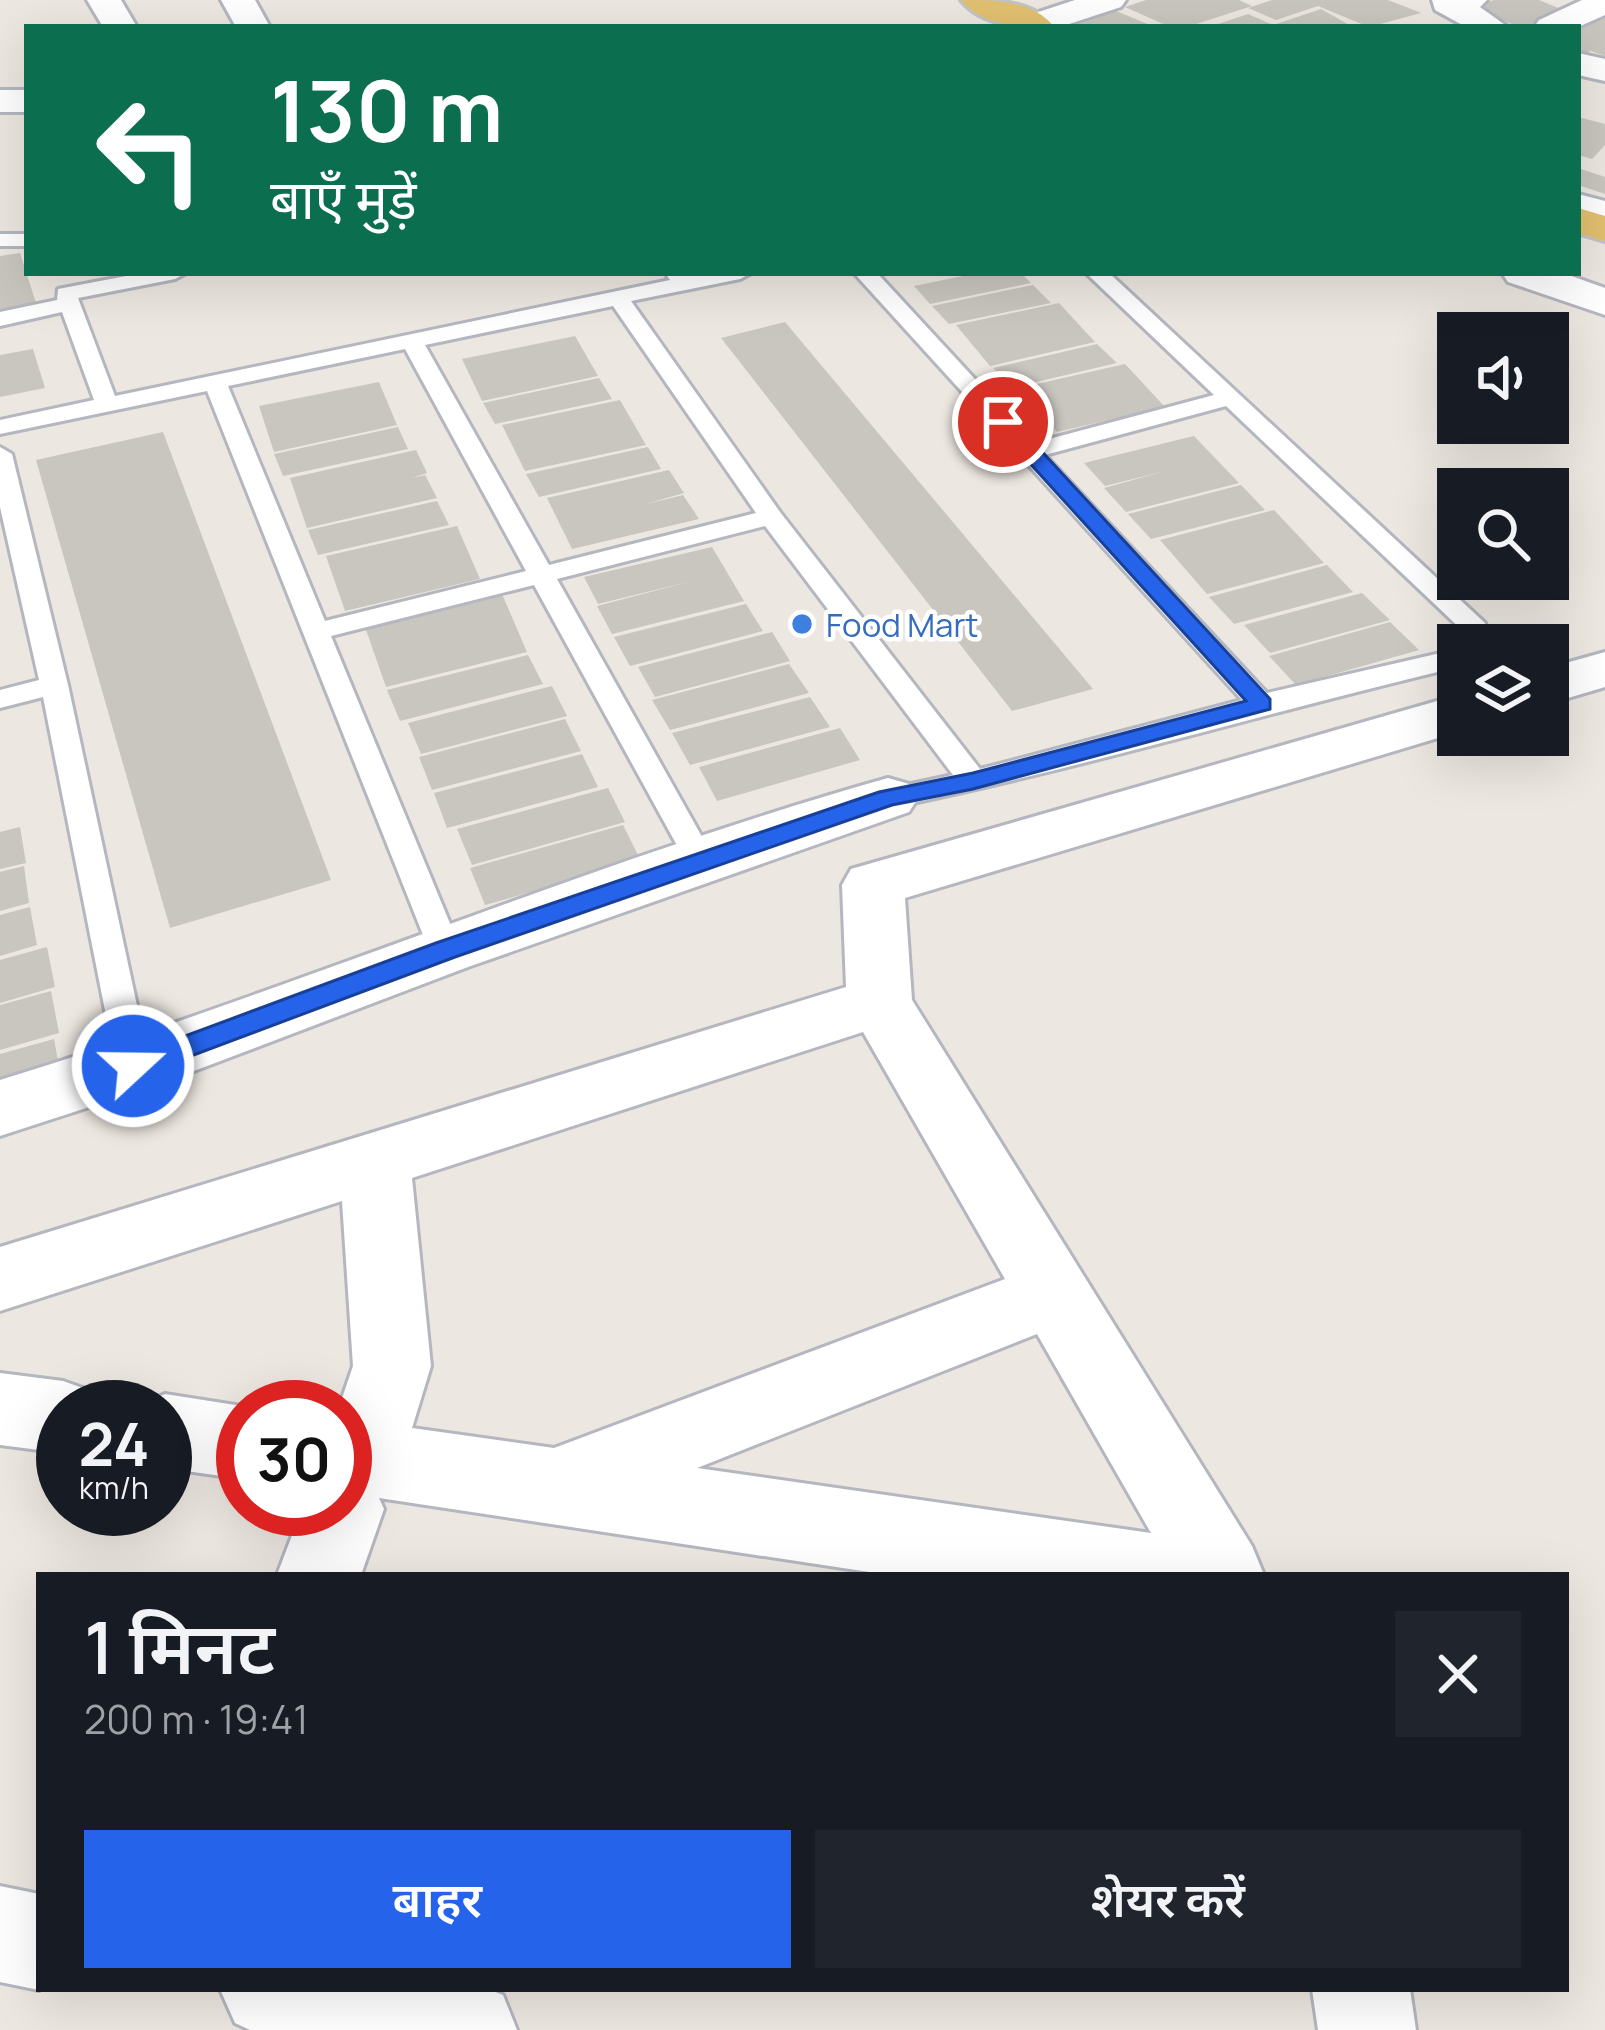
<!DOCTYPE html>
<html lang="hi">
<head>
<meta charset="utf-8">
<style>
	body { margin:0; font-family:Manrope,"Noto Sans Devanagari",sans-serif; background:#20242c; color:#f1f3f6; height:100vh; display:flex; flex-direction:column; font-size:45px; white-space:nowrap }
	* { box-sizing:border-box; margin:0 }
	p { font-size:39px; color:#9ea1a6 }
	.icon { flex:none; width:66px; height:66px; fill:none; stroke:currentColor; stroke-width:2; stroke-linecap:round; stroke-linejoin:round }
	.map { position:relative; flex:1; overflow:hidden }
	.side { position:absolute; left:36px; top:1572px; width:1533px; height:420px; display:flex; flex-direction:column; background:#171b24; border-radius:0px; box-shadow:0 12px 48px #0002 }
	.side>* { flex:none }
	.banner { position:absolute; left:24px; top:24px; width:1557px; height:252px; border-radius:0px; box-shadow:0 12px 48px #0002; background:#0b6e4f; color:#fff; overflow:hidden }
	.tools { position:absolute; left:1437px; top:312px; display:grid; gap:24px }
	.tools a { display:grid; place-items:center; width:132px; height:132px; border-radius:0px; background:#171b24; box-shadow:0 12px 48px #0002; font-size:60px }
	.speed { position:absolute; left:36px; top:1380px; display:flex; gap:24px; font-size:60px; font-weight:700; text-align:center }
	.speed>* { display:grid; place-content:center; width:156px; height:156px; border-radius:50%; background:#171b24; box-shadow:0 12px 48px #0002; line-height:1 }
	.speed small { font-size:30px; font-weight:400 }
	.speed .limit { border:18px solid #d22; background:#fff; color:#111 }
	.pin { position:absolute; display:grid; place-items:center; width:102px; height:102px; color:#fff; margin:-51px; border:6px solid #fff; border-radius:50%; box-shadow:0 3px 12px #0007 }
	.me { position:absolute; width:132px; margin:-66px; rotate:69deg; stroke-linejoin:round; filter:drop-shadow(0 0 9px #0008) }
	.turn { display:flex; align-items:center; gap:42px; height:252px; padding:0 48px; font-size:54px }
	.turn .icon { width:156px; height:156px; stroke-width:2.5 }
	.turn b { display:block; font-size:84px; line-height:102px }
	.round { display:grid; place-items:center; flex:none; width:126px; height:126px; border-radius:0px; background:#20242c }
	.overview { display:flex; align-items:center; justify-content:space-between; height:204px; padding:0 48px }
	h1 { font-size:72px; font-weight:600; line-height:90px }
	.button { display:flex; gap:24px; margin-top:auto; padding:24px 48px }
	.button a { flex:1; height:138px; border-radius:0px; background:#2563eb; color:#fff; font-size:48px; font-weight:600; line-height:138px; text-align:center }
	.button a+a { background:#20242c; color:#f1f3f6 }
	.map>svg:first-child { display:block }
</style>
</head>
<body>
<div class="map">
<svg width="1605" height="2030" viewBox="0 0 1605 2030">
	<rect width="100%" height="100%" fill="#ede7e1"/>
	<g fill="#c9c5bf">
		<polygon points="1146,0 1239,0 1252,6 1187,27 1170,27 1125,7"/>
		<polygon points="1272,0 1388,0 1421,13 1369,27 1318,6 1276,20 1248,8"/>
		<polygon points="1494,0 1539,0 1573,14 1519,27 1471,7"/>
		<polygon points="1321,9 1353,27 1212,26 1248,14 1273,25"/>
		<polygon points="1116,11 1155,27 1073,27 1073,26"/>
		<polygon points="1605,12 1605,56 1591,51 1578,55 1578,27"/>
		<polygon points="1578,117 1605,124 1605,145 1592,159 1578,155"/>
		<polygon points="1578,168 1605,177 1605,194 1578,185"/>
		<polygon points="20,253 36,303 0,310 0,256"/>
		<polygon points="978,273 1021,273 1031,283 930,304 914,286"/>
		<polygon points="1033,285 1051,303 949,324 932,306"/>
		<polygon points="1059,303 1095,342 990,366 956,325"/>
		<polygon points="785,322 1093,689 1012,711 721,338"/>
		<polygon points="575,336 598,376 482,401 462,359"/>
		<polygon points="1097,344 1117,363 1011,388 993,368"/>
		<polygon points="33,349 45,388 0,397 0,355"/>
		<polygon points="1125,364 1165,407 1057,432 1019,388"/>
		<polygon points="599,378 612,399 495,424 483,403"/>
		<polygon points="379,382 397,425 274,452 259,406"/>
		<polygon points="620,400 646,445 525,471 502,425"/>
		<polygon points="398,427 408,449 283,476 274,454"/>
		<polygon points="163,432 331,880 170,928 36,460"/>
		<polygon points="1194,436 1239,483 1126,512 1104,488 1165,471 1105,486 1084,463"/>
		<polygon points="648,447 661,469 539,497 526,474"/>
		<polygon points="416,450 427,473 412,478 425,475 437,498 307,528 290,478"/>
		<polygon points="669,470 684,493 643,505 683,495 699,519 572,549 547,498"/>
		<polygon points="1241,485 1265,510 1151,539 1128,514"/>
		<polygon points="437,501 449,525 318,555 308,530"/>
		<polygon points="1274,510 1324,563 1207,594 1160,540"/>
		<polygon points="457,526 480,579 345,611 326,556"/>
		<polygon points="712,547 744,601 612,634 597,606 692,581 598,604 584,577"/>
		<polygon points="1327,565 1353,592 1234,624 1209,597"/>
		<polygon points="1362,593 1390,620 1270,653 1244,625"/>
		<polygon points="502,594 527,652 386,687 365,627"/>
		<polygon points="746,604 763,631 630,666 614,637"/>
		<polygon points="1390,622 1419,650 1296,685 1269,656"/>
		<polygon points="772,632 790,661 655,697 638,667"/>
		<polygon points="528,655 543,684 400,721 387,690"/>
		<polygon points="789,664 809,693 670,730 652,700"/>
		<polygon points="552,686 567,716 421,754 408,723"/>
		<polygon points="810,697 830,727 690,765 672,733"/>
		<polygon points="565,719 581,751 432,790 419,757"/>
		<polygon points="840,728 860,760 717,801 699,767"/>
		<polygon points="582,754 598,787 447,828 434,793"/>
		<polygon points="608,788 625,822 472,865 457,829"/>
		<polygon points="623,825 641,861 485,905 470,868"/>
		<polygon points="20,827 26,863 0,869 0,832"/>
		<polygon points="24,866 29,903 0,911 0,872"/>
		<polygon points="30,907 37,945 0,956 0,915"/>
		<polygon points="47,947 55,987 0,1003 0,960"/>
		<polygon points="51,991 59,1033 0,1050 0,1005"/>
		<polygon points="54,1039 62,1083 0,1102 0,1054"/>
	</g>
	<g fill="none" stroke-linecap="round" stroke-linejoin="round">
		<g stroke="#b4b7bf" stroke-width="6">
			<g id="service">
				<rect x="0" y="234" width="27" height="12"/>
				<path d="M142,273H186L175,279L78,298L115,396L670,280L665,273H751L740,279L631,301L780,512L980,769L1242,700L854,273H877L1034,443L1214,395L1086,273H1109L1485,623L1491,645H1463V631L1226,406L1045,455L1267,693L1458,649V667C1268,712 1080,769 888,808L873,798L878,791L953,775L765,526L557,579L715,860L711,868H689L685,860L534,585L331,636L461,950L456,958H434L429,950L207,391L0,434V420L94,400L62,312L0,326V312L57,300L58,289ZM613,306L756,513L549,565L425,345ZM405,349L526,571L325,621L228,386Z"/>
				<polygon points="0,447 12,454 68,685 150,1066 145,1075 133,1079 121,1075 116,1066 43,697 0,708 0,690 39,680 0,507"/>
			</g>
		</g>
		<g stroke="#b4b7bf" stroke-width="6">
			<g id="minor">
				<polygon points="87,0 121,0 137,27 103,27"/>
				<polygon points="221,0 255,0 270,27 236,27"/>
				<polygon points="1075,0 1126,0 1121,7 1060,27 1015,25 1020,18"/>
				<polygon points="1432,0 1487,0 1480,7 1508,27 1466,27 1435,10"/>
				<polygon points="1582,0 1605,0 1605,15 1578,27 1534,27 1539,20"/>
				<polygon points="1578,53 1605,59 1605,81 1578,75"/>
				<rect x="0" y="90" width="27" height="22"/>
				<polygon points="1578,194 1605,201 1605,225 1578,218"/>
				<polygon points="1502,273 1563,273 1605,288 1605,315 1508,282"/>
				<polygon points="1605,652 1605,687 1548,704 1548,668"/>
				<path d="M1458,695V732L905,898L912,1000L1252,1546L1264,1575H889L379,1498L384,1509L361,1575H277L302,1509H345V1407H339L353,1366L342,1201L0,1311V1247L846,987L842,885L851,869ZM863,1032L1005,1279L554,1448L412,1428L431,1366L412,1178ZM1037,1334L1151,1533L697,1468Z"/>
				<path d="M888,778L909,784L918,798L909,812L468,967L157,1085L0,1136V1080C299,988 587,863 888,778Z"/>
				<polygon points="0,1373 63,1381 91,1391 98,1407 63,1407 63,1453 0,1445"/>
				<polygon points="165,1394 248,1407 243,1407 243,1479 165,1468 165,1407 136,1407"/>
				<polygon points="0,1886 39,1894 39,1990 0,1982"/>
				<polygon points="220,1989 488,1989 503,1995 517,2030 250,2030 235,2023"/>
				<polygon points="1312,1989 1410,1989 1416,2030 1318,2030"/>
			</g>
		</g>
		<g stroke="#c4c4c4" stroke-width="6">
			<g id="primary">
				<path d="M961,0C993,0 1033,0 1054,27C1022,27 983,27 961,0Z"/>
				<polygon points="1578,208 1605,216 1605,241 1578,233"/>
			</g>
		</g>
		<use href="#service" fill="#fff" fill-rule="evenodd"/>
		<use href="#minor" fill="#fff" fill-rule="evenodd"/>
		<use href="#primary" fill="#e2c070" fill-rule="evenodd"/>
	</g>
	<polygon fill="#2563eb" stroke="#184099" stroke-width="3" points="1003,416 1010,417 1270,699 1270,709 973,789 892,805 455,957 143,1074 123,1074 119,1066 123,1059 436,943 879,792 973,773 1246,701 996,426 996,417"/>
	<circle fill="#3f7fe0" stroke="#fff" stroke-width="4.5" cx="802" cy="624" r="12"/>
	<g text-anchor="middle" dominant-baseline="central" stroke-width="9" stroke-linejoin="round" paint-order="stroke">
		<g font-size="33" fill="#366cbe" stroke="#fff" text-anchor="start">
			<text x="826" y="624">Food Mart</text>
		</g>
	</g>
</svg>
<div class="tools">
<a><svg class="icon" aria-label="sound" viewBox="0 0 24 24"><path d="M4 9h4l5-4v14l-5-4H4zM17 9q2 3 0 6"/></svg></a>
<a><svg class="icon" aria-label="search" viewBox="0 0 24 24"><circle cx="10" cy="10" r="6"/><path d="M15 15l6 6"/></svg></a>
<a><svg class="icon" aria-label="layers" viewBox="0 0 24 24"><path d="M12 4l9 5-9 5-9-5zM3 14l9 5 9-5"/></svg></a>
</div>
<div class="speed"><div>24<small>km/h</small></div><div class="limit">30</div></div>
<div class="pin" style="left:1003px;top:422px;background:#d93025"><svg class="icon" aria-label="arrive" viewBox="0 0 24 24"><path d="M6 21V4h12l-3 4 3 4H6"/></svg></div>
<svg class="me" style="left:133px;top:1066px" viewBox="-20 -20 40 40"><circle r="17" fill="#2563eb" stroke="#fff" stroke-width="3"/><path d="M0-11L8 9 0 5-8 9z" fill="#fff"/></svg>
<div class="banner">
<div class="turn"><svg class="icon" aria-label="left" viewBox="0 0 24 24"><path d="M17 20v-9H6M10 6l-5 5 5 5"/></svg><div><b>130 m</b>बाएँ मुड़ें</div></div>
</div>
<section class="side">
<div class="overview"><div><h1>1 मिनट</h1><p>200 m · 19:41</p></div><a class="round"><svg class="icon" aria-label="close" viewBox="0 0 24 24"><path d="M6 6l12 12M18 6L6 18"/></svg></a></div>
<div class="button"><a>बाहर</a><a>शेयर करें</a></div>
</section>
</div>
</body>
</html>
